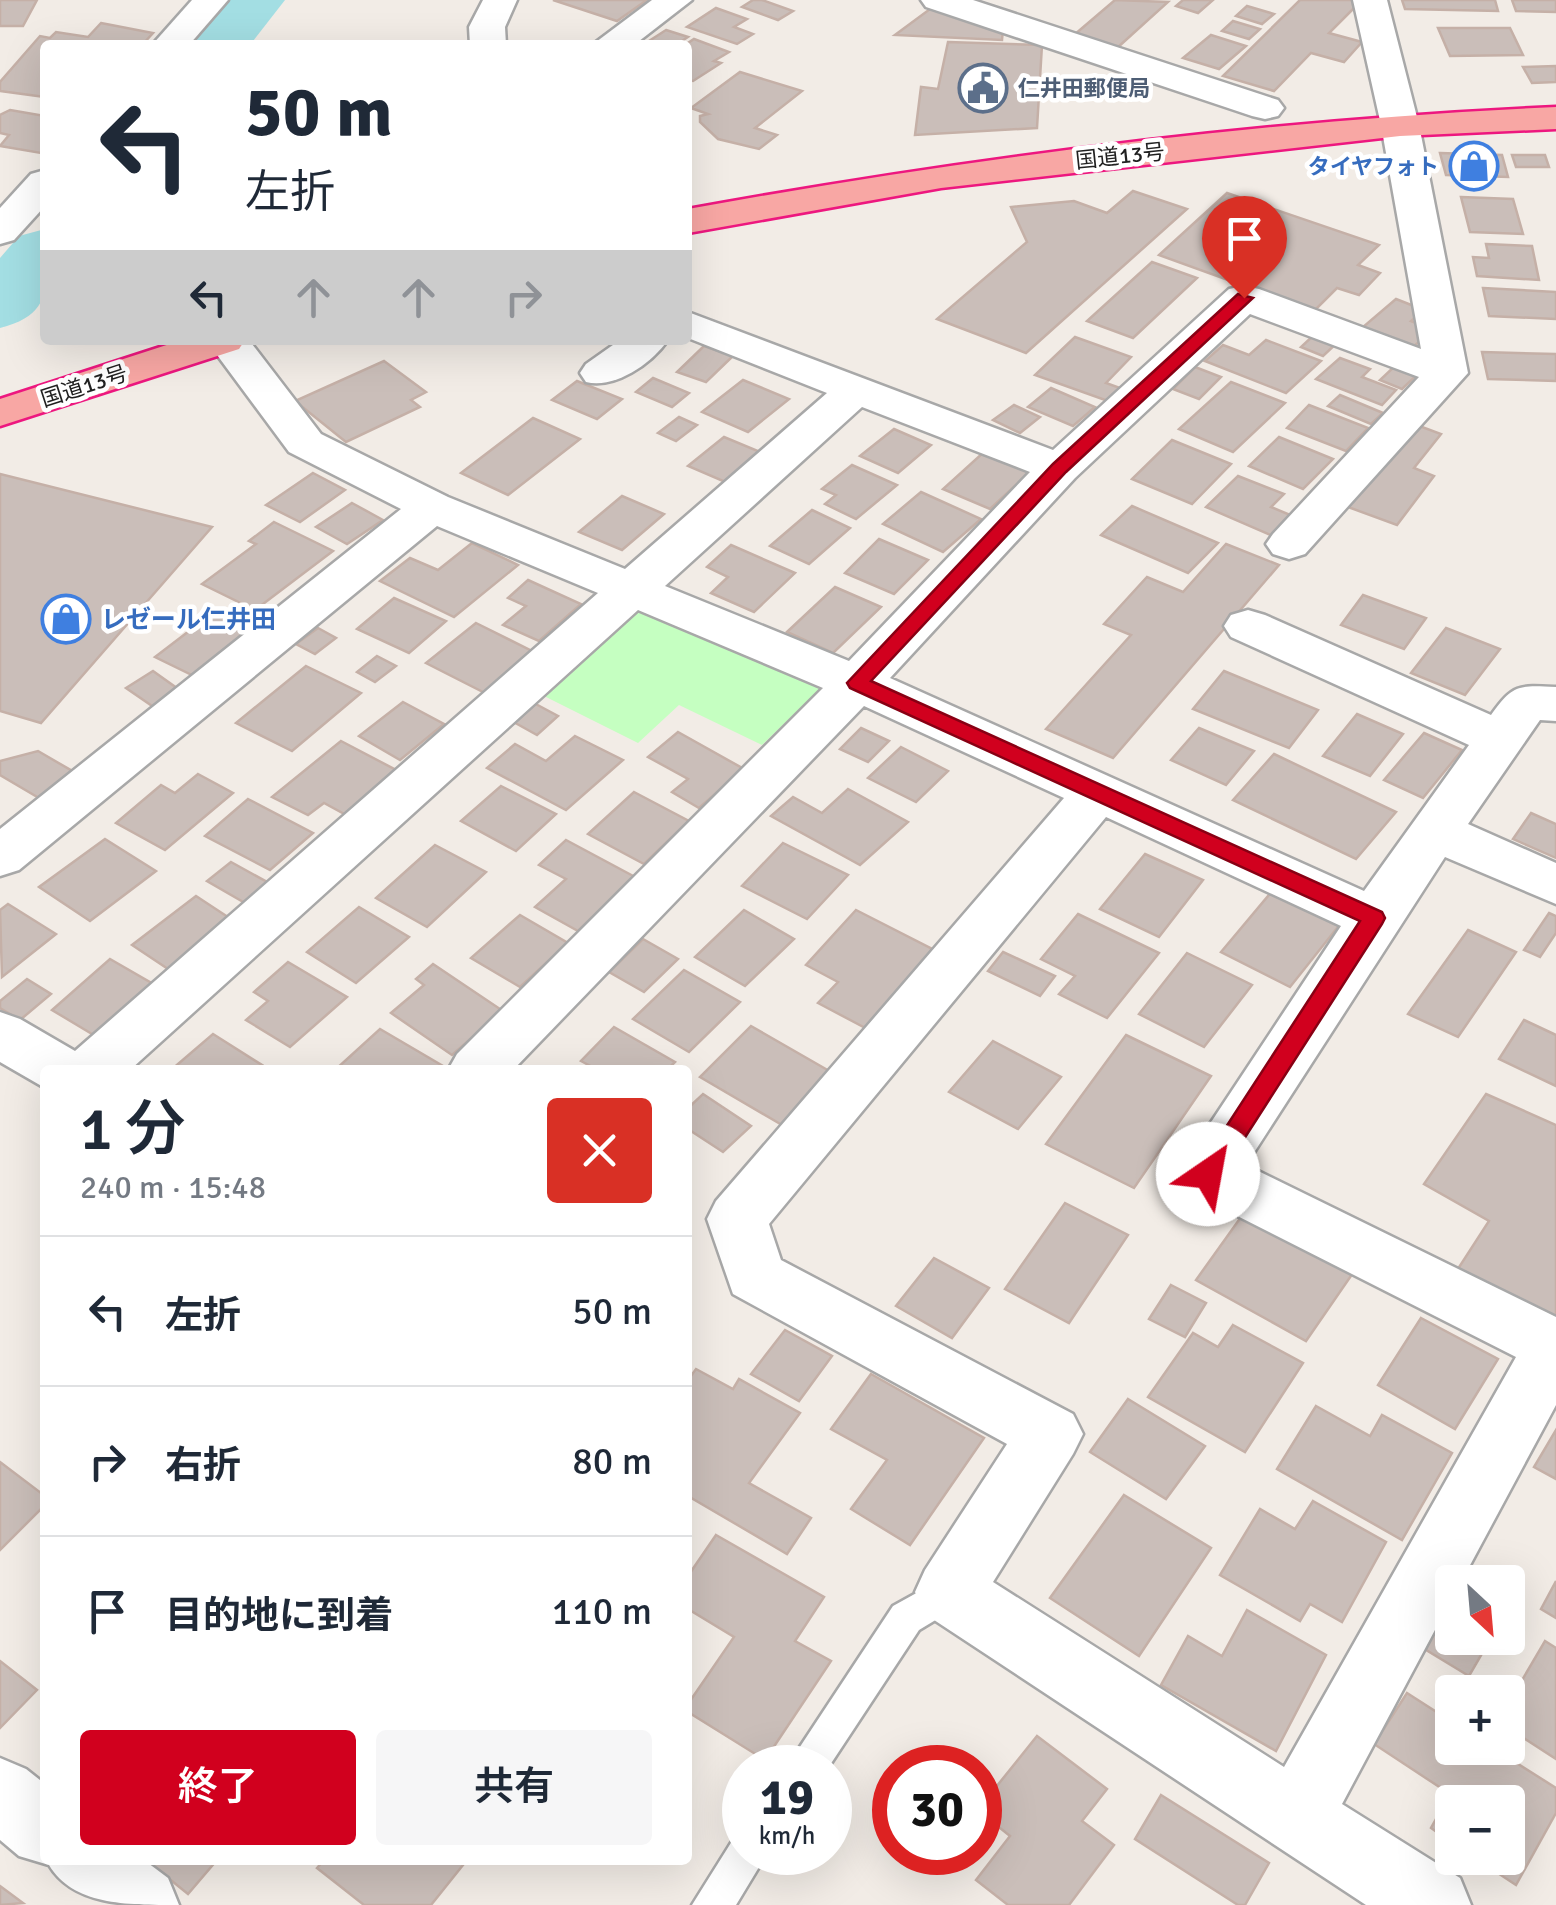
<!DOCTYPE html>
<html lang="ja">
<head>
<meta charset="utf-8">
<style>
	body { margin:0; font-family:Signika,"Noto Sans JP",sans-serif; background:#f6f6f7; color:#1f2937; height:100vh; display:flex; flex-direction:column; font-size:38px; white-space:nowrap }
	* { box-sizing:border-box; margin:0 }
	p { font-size:32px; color:#747a83 }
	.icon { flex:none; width:55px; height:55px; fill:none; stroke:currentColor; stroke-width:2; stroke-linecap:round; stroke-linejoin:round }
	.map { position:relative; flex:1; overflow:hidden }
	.panel { position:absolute; left:40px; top:1065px; width:652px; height:800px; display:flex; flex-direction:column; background:#fff; border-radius:10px; box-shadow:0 10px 40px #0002 }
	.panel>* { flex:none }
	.top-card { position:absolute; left:40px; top:40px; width:652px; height:305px; border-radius:10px; box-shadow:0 10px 40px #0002; background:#fff; color:#1f2937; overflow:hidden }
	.needle { width:65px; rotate:154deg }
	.buttons { position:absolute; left:1435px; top:1565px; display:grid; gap:20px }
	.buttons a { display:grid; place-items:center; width:90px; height:90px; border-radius:10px; background:#fff; box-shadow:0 10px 40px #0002; font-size:50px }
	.speed { position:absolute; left:722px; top:1745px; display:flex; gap:20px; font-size:50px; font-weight:700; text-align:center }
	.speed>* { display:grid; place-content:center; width:130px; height:130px; border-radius:50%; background:#fff; box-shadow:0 10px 40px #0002; line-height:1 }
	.speed small { font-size:25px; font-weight:400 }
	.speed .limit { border:15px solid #d22; background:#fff; color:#111 }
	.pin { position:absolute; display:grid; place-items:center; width:85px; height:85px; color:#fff; margin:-102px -42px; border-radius:50% 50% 50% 0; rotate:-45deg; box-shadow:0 0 10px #0007 }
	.pin .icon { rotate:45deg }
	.me { position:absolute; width:110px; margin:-55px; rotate:33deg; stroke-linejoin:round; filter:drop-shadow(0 0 8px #0008) }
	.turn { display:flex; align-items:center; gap:35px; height:210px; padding:0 40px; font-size:45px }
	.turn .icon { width:130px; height:130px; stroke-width:2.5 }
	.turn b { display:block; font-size:70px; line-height:85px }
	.lanes { display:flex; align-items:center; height:95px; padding:0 40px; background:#0003; justify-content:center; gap:50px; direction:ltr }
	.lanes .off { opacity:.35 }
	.round { display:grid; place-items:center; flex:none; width:105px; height:105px; border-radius:10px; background:#f6f6f7 }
	.summary { display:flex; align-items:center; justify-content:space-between; height:170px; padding:0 40px }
	h1 { font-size:60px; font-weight:600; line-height:75px }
	.button { display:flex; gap:20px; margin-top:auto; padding:20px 40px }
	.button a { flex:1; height:115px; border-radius:10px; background:#d1001e; color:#fff; font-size:40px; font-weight:600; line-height:115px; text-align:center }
	.button a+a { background:#f6f6f7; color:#1f2937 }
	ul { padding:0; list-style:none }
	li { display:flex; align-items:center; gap:30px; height:150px; padding:0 40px; border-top:2px solid #e0e1e3 }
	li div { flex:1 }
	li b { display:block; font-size:38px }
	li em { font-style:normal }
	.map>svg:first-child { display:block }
</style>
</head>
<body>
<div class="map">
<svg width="1556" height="1905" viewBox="0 0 1556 1905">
	<rect width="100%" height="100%" fill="#f2ece6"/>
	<polygon fill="#c5ffc1" points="644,604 823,686 762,745 679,705 638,743 540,694"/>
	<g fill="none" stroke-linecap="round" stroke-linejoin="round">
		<g fill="#a3dee3" fill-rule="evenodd">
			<polygon points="219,0 285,0 250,45 183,45"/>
			<path d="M45,229C45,279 59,313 0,328V258L19,236Z"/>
		</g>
	</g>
	<g fill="#cabeb9" stroke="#c5b0a7" stroke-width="2.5">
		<polygon points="0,0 37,0 23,26 0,26"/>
		<polygon points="553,0 647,0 617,21"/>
		<polygon points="753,0 762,0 793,11 778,20 742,7"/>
		<polygon points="1115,0 1168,2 1117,48 1074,35"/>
		<polygon points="1183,0 1213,0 1198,13 1176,6"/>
		<polygon points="1300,0 1357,0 1358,4 1329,33 1362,42 1344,62 1311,53 1274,91 1223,76"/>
		<polygon points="1402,0 1495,0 1498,11 1405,9"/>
		<polygon points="1512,0 1556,0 1556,12 1516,11"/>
		<polygon points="1247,6 1274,14 1262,24 1236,16"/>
		<polygon points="716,8 747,19 734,27 753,34 737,44 687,27"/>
		<polygon points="930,9 1003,29 1002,40 895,35"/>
		<polygon points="1233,21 1260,29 1249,39 1222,31"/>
		<polygon points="101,23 153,33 142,45 45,45 45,97 0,91 0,82 40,36 50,38 56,32 88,37"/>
		<polygon points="1438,28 1510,28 1523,55 1450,56"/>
		<polygon points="666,30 688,37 676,45 649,41"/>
		<polygon points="1211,35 1246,46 1219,69 1183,58"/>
		<polygon points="694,39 729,52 714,61 721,63 693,81 688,80 685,45"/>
		<polygon points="948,42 1042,45 1037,128 915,135 921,87 938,89"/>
		<polygon points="1556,66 1556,82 1532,83 1523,67"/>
		<polygon points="740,72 802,91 755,128 777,135 759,149 718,139 700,122 700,116 708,114 691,108"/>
		<polygon points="10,110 45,116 45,149 41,153 0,146 9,135 0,133 0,115"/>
		<polygon points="1440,153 1502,155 1508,177 1446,175"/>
		<polygon points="1512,155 1545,155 1549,167 1516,167"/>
		<polygon points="1133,191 1187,209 1026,353 937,319 1027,242 1011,207 1074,201 1107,213"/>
		<polygon points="1227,193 1379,245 1358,265 1380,273 1359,295 1337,288 1314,311 1159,255"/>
		<polygon points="1461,197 1513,199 1523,234 1470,232"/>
		<polygon points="1486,244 1532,246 1539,280 1477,276 1473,257 1489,258"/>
		<polygon points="1152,262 1197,278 1133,338 1087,321"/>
		<polygon points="1483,288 1556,292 1556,319 1489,316"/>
		<polygon points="1396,299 1424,310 1411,321 1433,330 1413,347 1363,327"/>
		<polygon points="1316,333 1338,342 1323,356 1301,347"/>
		<polygon points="1075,337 1131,357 1106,383 1120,388 1108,401 1035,375"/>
		<polygon points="1266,340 1321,361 1286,393 1205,361 1223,345 1249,355"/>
		<polygon points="704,346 733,356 706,382 677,372"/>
		<polygon points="1482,352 1556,354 1556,381 1488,379"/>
		<polygon points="1340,358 1370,369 1362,377 1396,390 1382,405 1316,379"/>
		<polygon points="384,361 426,392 411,400 420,407 346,442 295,401"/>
		<polygon points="1396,365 1418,374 1402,389 1380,380"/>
		<polygon points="1195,367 1221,377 1199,399 1173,389"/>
		<polygon points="653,378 689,393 672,407 636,392"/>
		<polygon points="743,380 789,399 748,432 702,412"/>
		<polygon points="577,381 622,399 597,419 552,400"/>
		<polygon points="1231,382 1285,403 1233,452 1179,429"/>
		<polygon points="1051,388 1095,407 1073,426 1028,407"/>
		<polygon points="1340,395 1383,413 1371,424 1328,406"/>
		<polygon points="1014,405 1040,417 1020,433 993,420"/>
		<polygon points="1309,405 1368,428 1346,451 1287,428"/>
		<polygon points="679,417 697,425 676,441 658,433"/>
		<polygon points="533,418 580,439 508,495 461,473"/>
		<polygon points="1414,424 1441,434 1414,468 1434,476 1397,525 1348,507"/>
		<polygon points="894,429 931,445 898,473 860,456"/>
		<polygon points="724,437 765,454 730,484 688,466"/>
		<polygon points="1279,437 1333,459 1303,489 1249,466"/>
		<polygon points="1172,440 1231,464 1192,504 1132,479"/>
		<polygon points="984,452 1031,471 990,509 943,489"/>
		<polygon points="852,465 897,485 856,519 825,504 836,495 822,489"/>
		<polygon points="313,473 345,490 300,522 266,505"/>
		<polygon points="0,474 212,527 41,723 0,711"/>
		<polygon points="1238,476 1284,494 1271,507 1295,517 1275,537 1206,507"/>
		<polygon points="921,492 981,519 943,552 883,524"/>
		<polygon points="622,496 664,514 622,550 579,532"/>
		<polygon points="352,503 383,520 347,544 316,527"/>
		<polygon points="1132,506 1218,543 1188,573 1101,535"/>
		<polygon points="812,510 850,528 809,564 770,546"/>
		<polygon points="274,522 333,551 255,610 202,584 256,544 249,541"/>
		<polygon points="879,539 928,560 894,594 845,573"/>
		<polygon points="472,543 518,565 454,617 380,581 410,558 438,570"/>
		<polygon points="1226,544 1279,565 1113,758 1046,729 1131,635 1104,624 1147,577 1183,592"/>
		<polygon points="731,545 795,573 754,612 711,593 728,577 707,567"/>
		<polygon points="528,580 581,604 539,641 503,625 526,606 508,598"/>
		<polygon points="835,587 881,607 833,653 787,632"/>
		<polygon points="1363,595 1426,618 1404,649 1341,625"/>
		<polygon points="394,598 446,621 409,653 357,629"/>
		<polygon points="214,612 252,630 194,676 155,657"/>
		<polygon points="476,623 536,653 487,694 426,663"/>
		<polygon points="318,628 336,638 315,654 296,644"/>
		<polygon points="1446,628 1500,649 1465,695 1411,673"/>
		<polygon points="377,656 396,666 375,682 357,672"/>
		<polygon points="306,666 361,693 292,751 236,723"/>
		<polygon points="153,671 181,691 155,708 126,688"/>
		<polygon points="1224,671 1318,710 1289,748 1193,709"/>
		<polygon points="403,702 444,724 400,760 359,736"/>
		<polygon points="532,702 558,716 537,735 510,720"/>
		<polygon points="1357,714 1403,734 1370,776 1323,756"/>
		<polygon points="861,728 889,741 868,762 840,749"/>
		<polygon points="1199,728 1254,751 1226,785 1171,760"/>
		<polygon points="678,732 744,769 699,808 672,792 688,779 648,757"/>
		<polygon points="1424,733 1462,750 1423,798 1384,780"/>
		<polygon points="575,736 623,760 566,810 487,768 515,744 546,761"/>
		<polygon points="341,741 400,772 348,816 324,803 308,815 272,797"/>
		<polygon points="901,747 948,771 916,802 868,778"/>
		<polygon points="38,751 74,772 39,798 0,775 0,761"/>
		<polygon points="1274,754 1396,812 1356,859 1233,800"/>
		<polygon points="198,774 233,793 165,850 116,823 161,785 175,793"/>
		<polygon points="501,786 556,814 516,851 461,821"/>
		<polygon points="848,789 908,822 860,865 771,816 793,797 822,813"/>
		<polygon points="634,792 689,821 644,864 588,834"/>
		<polygon points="248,799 313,833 270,870 205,836"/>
		<polygon points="1531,813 1556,824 1556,858 1513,839"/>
		<polygon points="105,839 156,871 90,921 39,887"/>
		<polygon points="566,840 635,877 578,931 535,907 566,879 539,865"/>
		<polygon points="783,843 848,875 807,919 742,886"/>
		<polygon points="435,845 486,872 427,927 376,898"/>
		<polygon points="1145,854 1203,880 1159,937 1100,909"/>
		<polygon points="231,862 269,883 245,903 207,881"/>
		<polygon points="1273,890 1341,923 1290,987 1221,952"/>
		<polygon points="196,896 231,919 168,969 132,945"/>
		<polygon points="8,904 56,934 2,977 0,910"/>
		<polygon points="359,907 409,937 356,983 307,952"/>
		<polygon points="744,910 794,939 745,986 695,957"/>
		<polygon points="856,910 940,953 871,1031 818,1003 838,982 806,965"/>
		<polygon points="1549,913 1556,916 1556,933 1540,957 1524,950"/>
		<polygon points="1078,914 1159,953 1107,1018 1059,994 1075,976 1041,959"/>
		<polygon points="520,915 568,943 520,987 471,958"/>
		<polygon points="1468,930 1516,952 1458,1037 1408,1014"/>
		<polygon points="643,939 678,959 644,992 609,972"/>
		<polygon points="1003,952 1055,976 1040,996 988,971"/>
		<polygon points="1187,953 1252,985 1204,1047 1139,1014"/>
		<polygon points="110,959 155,985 97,1037 52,1010"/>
		<polygon points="288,962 347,997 290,1047 246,1020 268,1001 254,992"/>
		<polygon points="433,964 503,1011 452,1055 391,1013 424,985 416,979"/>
		<polygon points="684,970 740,1002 689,1052 633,1019"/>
		<polygon points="27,979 51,994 20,1020 0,1008 0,1001"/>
		<polygon points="1524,1020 1556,1035 1556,1086 1499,1059"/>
		<polygon points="751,1026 831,1072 782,1125 700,1077"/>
		<polygon points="614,1027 675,1062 667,1070 598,1070 581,1061"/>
		<polygon points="380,1029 443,1066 439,1070 335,1070"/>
		<polygon points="213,1034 262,1065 256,1070 171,1070"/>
		<polygon points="1126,1035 1211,1076 1134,1188 1046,1144"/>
		<polygon points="993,1041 1061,1077 1018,1129 949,1092"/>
		<polygon points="703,1094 751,1126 723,1152 688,1129 688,1108"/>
		<polygon points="1486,1094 1556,1125 1556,1326 1454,1275 1489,1221 1424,1184"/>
		<polygon points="1065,1203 1128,1235 1069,1323 1005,1289"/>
		<polygon points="1244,1213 1353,1273 1306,1341 1196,1280"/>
		<polygon points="934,1258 989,1288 952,1338 896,1306"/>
		<polygon points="1171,1285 1206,1303 1185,1337 1149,1319"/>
		<polygon points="1421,1318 1498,1359 1455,1429 1378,1385"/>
		<polygon points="1233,1325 1303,1363 1245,1452 1148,1397 1193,1333 1218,1347"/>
		<polygon points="785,1330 832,1356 799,1401 751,1374"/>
		<polygon points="696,1369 733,1389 739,1379 800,1413 749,1483 811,1518 787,1554 688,1496 688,1380"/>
		<polygon points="871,1374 984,1438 910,1545 851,1509 887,1460 831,1429"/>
		<polygon points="1128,1399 1205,1446 1166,1499 1090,1452"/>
		<polygon points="1316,1406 1370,1436 1382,1415 1452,1453 1402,1540 1277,1469"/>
		<polygon points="1556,1430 1556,1479 1534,1467"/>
		<polygon points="0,1462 45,1496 45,1505 0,1550"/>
		<polygon points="1124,1495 1211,1548 1139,1656 1050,1598"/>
		<polygon points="1313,1501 1386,1542 1342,1622 1310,1604 1300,1621 1220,1575 1260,1509 1295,1529"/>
		<polygon points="716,1535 824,1597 795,1641 831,1661 765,1760 688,1712 688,1704 734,1637 688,1609 688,1576"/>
		<polygon points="1556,1581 1556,1618 1541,1609"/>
		<polygon points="1443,1601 1452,1607 1452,1638 1491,1638 1469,1676 1418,1645"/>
		<polygon points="1247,1610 1326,1655 1276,1751 1161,1685 1188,1636 1222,1656"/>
		<polygon points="1545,1641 1556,1648 1556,1759 1508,1728 1508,1704"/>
		<polygon points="0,1661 37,1690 0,1728"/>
		<polygon points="1407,1693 1452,1722 1452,1748 1493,1748 1556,1788 1556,1813 1516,1885 1475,1858 1508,1858 1508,1802 1452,1802 1452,1843 1431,1828 1450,1794 1374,1744"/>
		<polygon points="1037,1736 1107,1789 1082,1821 1114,1845 1069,1905 1008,1905 976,1880 1010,1836 980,1812 980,1807"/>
		<polygon points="1161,1795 1269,1863 1245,1905 1238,1905 1135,1839"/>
		<polygon points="146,1860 217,1860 188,1894"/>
		<polygon points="324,1860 467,1860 431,1905 364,1905 317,1868"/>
		<polygon points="0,1886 23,1903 0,1905"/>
	</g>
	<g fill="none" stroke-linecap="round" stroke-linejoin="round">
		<g stroke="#a8a8a8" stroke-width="5">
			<g id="service">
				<polygon points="949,1575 962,1580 968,1592 962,1604 919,1630 828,1768 786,1768 893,1606"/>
				<polygon points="745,1833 745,1852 768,1852 736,1905 692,1905 734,1838"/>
			</g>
		</g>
		<g stroke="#a8a8a8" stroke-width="5">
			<g id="minor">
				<polygon points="192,0 228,0 189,45 152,45"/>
				<polygon points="483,0 517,0 505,27 506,45 470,45 469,27"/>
				<polygon points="652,0 692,0 634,45 592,45"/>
				<polygon points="921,0 973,0 1278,100 1284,108 1278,116 1265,119 1252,116 926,7"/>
				<path d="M1353,0H1387L1419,125L1468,373L1305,554L1289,559L1273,554L1266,544L1273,534L1419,377L1250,314L1075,478L890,678L1364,891L1469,745L1231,637L1224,626L1231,615L1248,610L1265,615L1491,715C1513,684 1519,685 1556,687V721L1540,720L1468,824L1556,863V904L1445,857L1246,1165L1556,1317V1405L1461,1582H1452V1598L1342,1804L1460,1878L1471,1905H1366L925,1614L915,1592L925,1570L1007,1444L733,1294L707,1219L716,1201L1064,798L864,706L513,1070H448L457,1054L823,688L638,610L130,1070H45V1088L0,1062V1012L20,1019L75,1051L598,593L437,526L19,870L0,876V829L401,509L289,452L206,340H249L321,434L448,497L625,569L827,393L688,338V312L1053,450L1229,289L1244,286L1259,289L1421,349L1381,125ZM862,407L1030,472L849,661L665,586ZM1106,817L1341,926L1188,1157L1179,1174L1188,1191L1516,1357L1284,1767L993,1582L1073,1454L1083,1434L1073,1414L781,1260L769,1224Z"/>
				<polygon points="45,170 45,206 14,240 0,244 0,208 31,174"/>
				<path d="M620,340H668C651,364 615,389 586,382L580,373L586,364Z"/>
				<path d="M0,1758L26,1769L45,1784V1860H144L168,1878L179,1905C125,1905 73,1905 49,1865L19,1856L0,1840Z"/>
			</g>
		</g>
		<g stroke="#ed177f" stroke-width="5">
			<g id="trunk">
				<path d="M1556,107V129L1400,136L941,188L688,233V209C974,157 1265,120 1556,107Z"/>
				<polygon points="182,340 245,340 239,349 0,426 0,399"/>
			</g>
		</g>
		<use href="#service" fill="#fff" fill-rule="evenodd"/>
		<use href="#minor" fill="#fff" fill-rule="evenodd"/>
		<use href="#trunk" fill="#f8a7a4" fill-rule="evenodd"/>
	</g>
	<polygon fill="#d1001e" stroke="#880014" stroke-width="2.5" points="1238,294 1253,298 1066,472 871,681 1382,912 1385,918 1382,924 1217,1181 1200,1181 1196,1174 1200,1167 1360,921 850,688 847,683 1053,464"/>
	<defs>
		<g id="civic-ring" transform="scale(2.5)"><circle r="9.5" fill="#fff" stroke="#5c6f8a" stroke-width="1.5"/><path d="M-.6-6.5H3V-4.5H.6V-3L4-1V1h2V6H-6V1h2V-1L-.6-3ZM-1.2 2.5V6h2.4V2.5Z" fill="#5c6f8a"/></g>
		<g id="shop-ring" transform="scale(2.5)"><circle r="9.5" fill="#fff" stroke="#3f7fe0" stroke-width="1.5"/><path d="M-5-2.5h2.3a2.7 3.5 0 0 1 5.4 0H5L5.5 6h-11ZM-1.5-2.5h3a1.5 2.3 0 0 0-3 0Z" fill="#3f7fe0"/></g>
	</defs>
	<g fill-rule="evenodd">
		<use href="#civic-ring" x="983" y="88"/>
		<use href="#shop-ring" x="1474" y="166"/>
		<use href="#shop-ring" x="66" y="619"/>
	</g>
	<g text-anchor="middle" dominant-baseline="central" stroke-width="9" stroke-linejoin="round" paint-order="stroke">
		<g font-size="22" font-weight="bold" fill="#4e5e75" stroke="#fff" text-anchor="start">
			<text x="1018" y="88">仁井田郵便局</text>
		</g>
		<g font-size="22" fill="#212121" stroke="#fff">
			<text transform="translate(1120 156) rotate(-6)">国道13号</text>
			<text transform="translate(84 386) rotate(-18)">国道13号</text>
		</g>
		<g font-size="22" font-weight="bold" fill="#366cbe" stroke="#fff" text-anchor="end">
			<text x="1439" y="166">タイヤフォト</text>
		</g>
		<g font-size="25" font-weight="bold" fill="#366cbe" stroke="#fff" text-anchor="start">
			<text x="101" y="619">レゼール仁井田</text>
		</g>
	</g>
</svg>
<div class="buttons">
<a><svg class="needle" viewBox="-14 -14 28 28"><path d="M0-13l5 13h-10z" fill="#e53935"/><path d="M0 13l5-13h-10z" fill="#747a83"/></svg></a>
<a>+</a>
<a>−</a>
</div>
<div class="speed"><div>19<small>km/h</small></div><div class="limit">30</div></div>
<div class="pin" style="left:1244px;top:298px;background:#d93025"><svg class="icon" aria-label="arrive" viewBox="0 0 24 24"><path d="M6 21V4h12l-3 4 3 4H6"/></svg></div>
<svg class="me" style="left:1208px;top:1174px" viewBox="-20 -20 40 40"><circle r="19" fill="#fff"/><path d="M0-13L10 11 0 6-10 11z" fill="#d1001e"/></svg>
<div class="top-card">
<div class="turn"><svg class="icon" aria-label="left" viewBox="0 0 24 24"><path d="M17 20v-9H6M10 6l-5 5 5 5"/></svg><div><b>50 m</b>左折</div></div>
<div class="lanes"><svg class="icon" aria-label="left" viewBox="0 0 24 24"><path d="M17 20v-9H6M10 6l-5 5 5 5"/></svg><svg class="icon off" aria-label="ahead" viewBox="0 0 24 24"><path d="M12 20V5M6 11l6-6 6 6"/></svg><svg class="icon off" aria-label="ahead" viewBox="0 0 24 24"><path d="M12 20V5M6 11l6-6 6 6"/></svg><svg class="icon off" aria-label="right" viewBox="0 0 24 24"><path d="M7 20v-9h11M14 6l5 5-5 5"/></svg></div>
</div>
<section class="panel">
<div class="summary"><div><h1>1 分</h1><p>240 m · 15:48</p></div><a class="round" style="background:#d93025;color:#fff"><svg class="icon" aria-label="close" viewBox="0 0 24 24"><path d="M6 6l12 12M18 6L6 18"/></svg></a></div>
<ul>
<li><svg class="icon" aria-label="left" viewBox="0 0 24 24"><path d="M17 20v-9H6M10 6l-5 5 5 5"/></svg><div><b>左折</b></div><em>50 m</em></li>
<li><svg class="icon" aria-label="right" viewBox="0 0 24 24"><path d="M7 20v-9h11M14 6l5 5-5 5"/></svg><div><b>右折</b></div><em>80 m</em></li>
<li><svg class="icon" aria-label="arrive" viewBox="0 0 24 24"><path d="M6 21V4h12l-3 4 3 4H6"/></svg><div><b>目的地に到着</b></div><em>110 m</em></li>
</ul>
<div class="button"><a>終了</a><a>共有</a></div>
</section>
</div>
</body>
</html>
